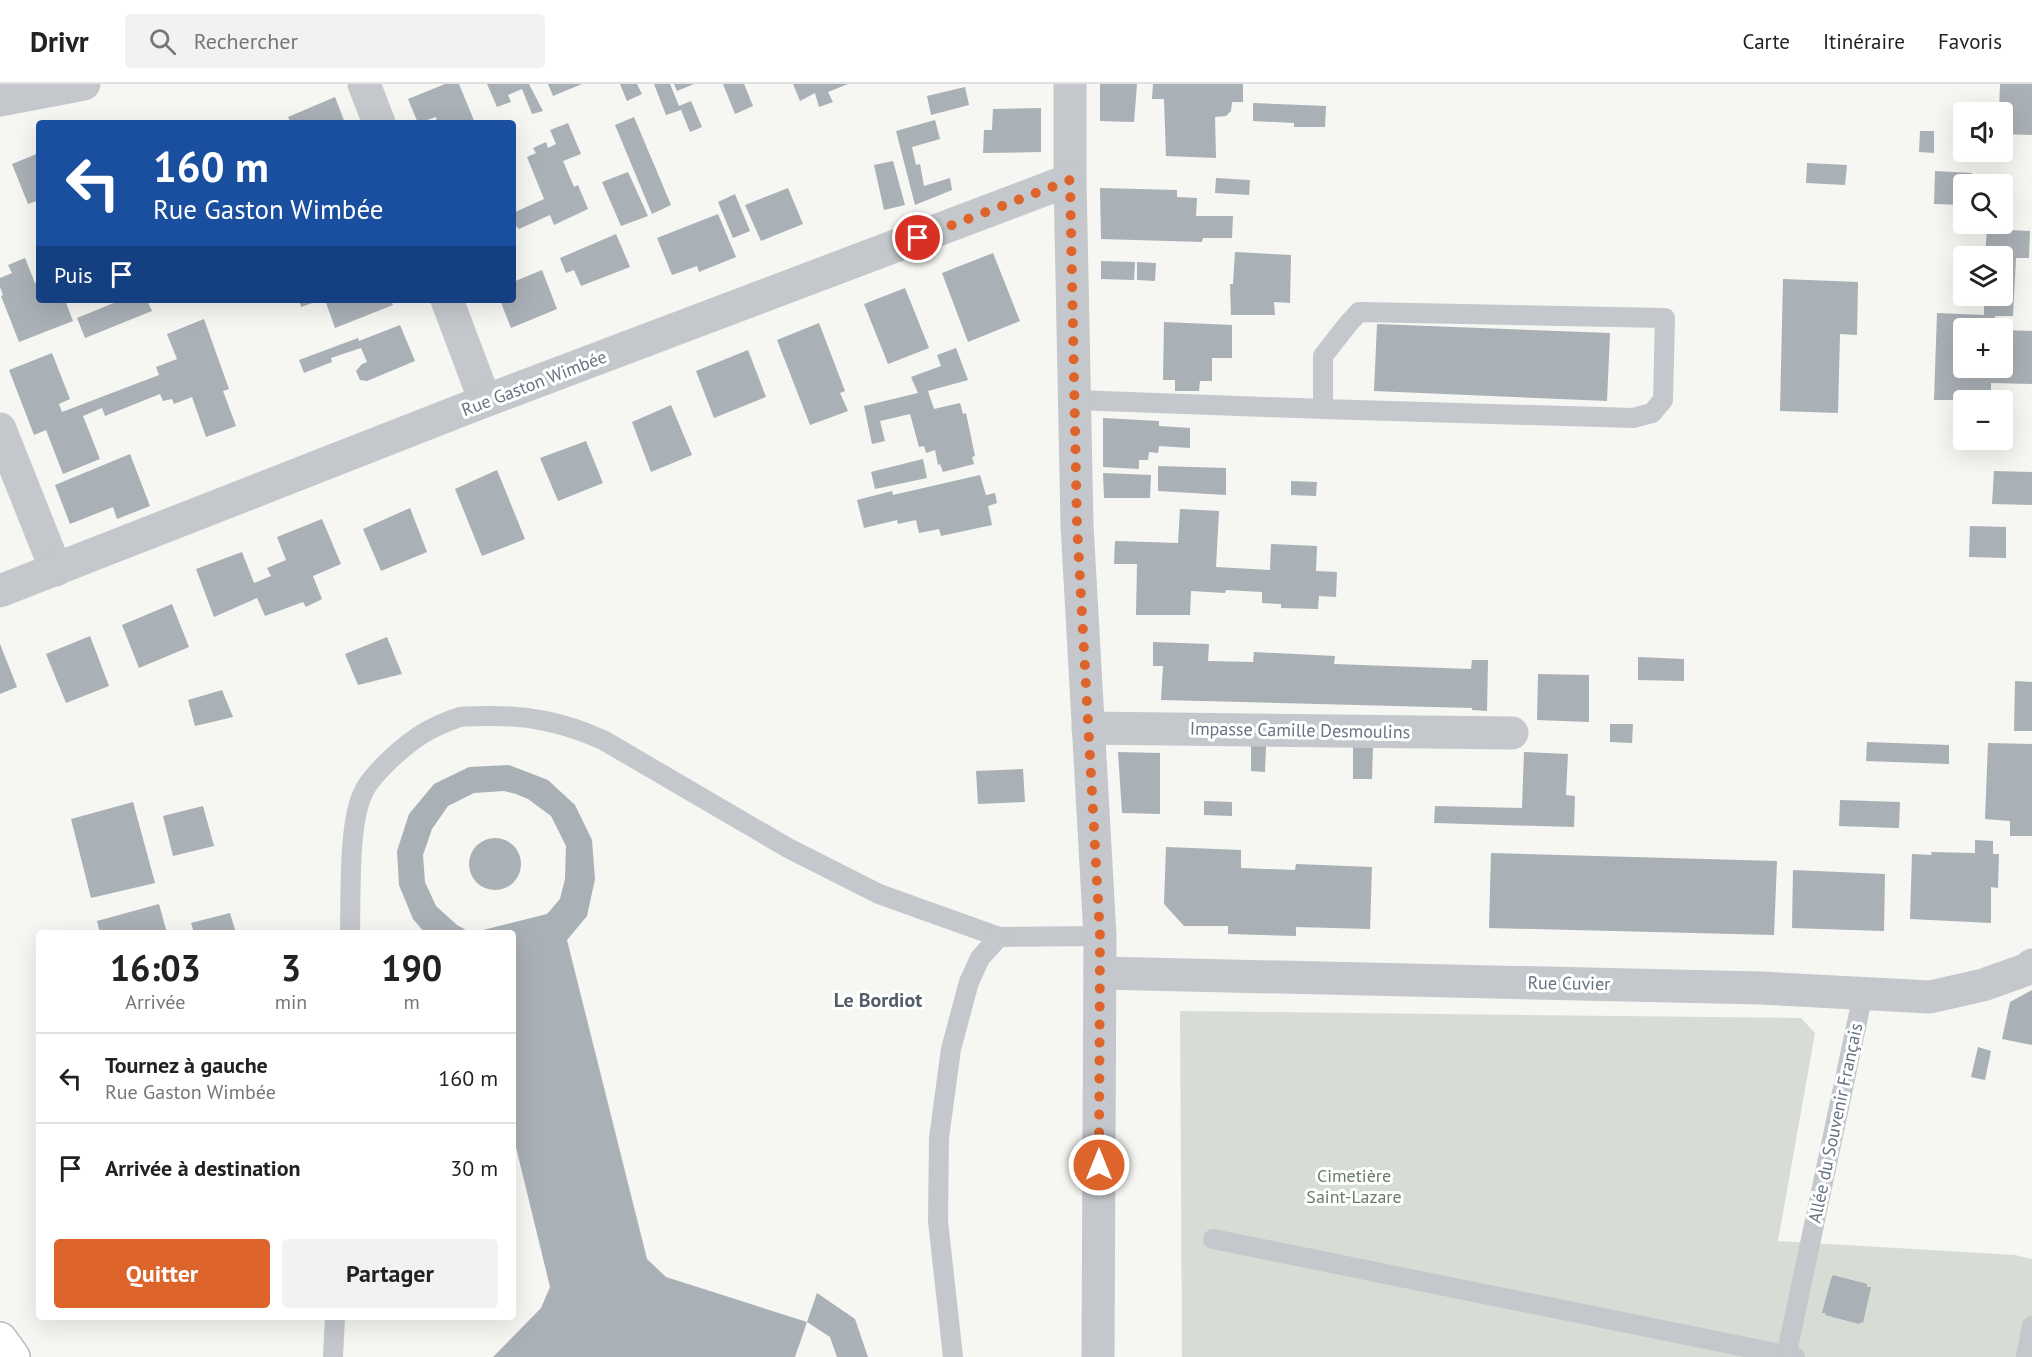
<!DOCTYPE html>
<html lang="fr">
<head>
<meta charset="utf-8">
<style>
	body { margin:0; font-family:"PT Sans",sans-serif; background:#f2f2f2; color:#222; height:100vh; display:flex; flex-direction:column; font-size:22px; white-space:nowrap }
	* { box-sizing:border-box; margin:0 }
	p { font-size:20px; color:#767676 }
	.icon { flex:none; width:33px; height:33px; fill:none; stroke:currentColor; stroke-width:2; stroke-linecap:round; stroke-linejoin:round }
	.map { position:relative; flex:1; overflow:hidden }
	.details { position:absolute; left:36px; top:846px; width:480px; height:390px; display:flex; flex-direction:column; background:#fff; border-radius:6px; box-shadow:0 6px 24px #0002 }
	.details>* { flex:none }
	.guide { position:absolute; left:36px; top:36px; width:480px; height:183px; border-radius:6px; box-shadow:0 6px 24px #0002; background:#1a4fa0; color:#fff; overflow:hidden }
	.tools { position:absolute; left:1953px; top:18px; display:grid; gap:12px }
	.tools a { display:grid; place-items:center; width:60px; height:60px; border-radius:6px; background:#fff; box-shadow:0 6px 24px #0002; font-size:30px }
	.pin { position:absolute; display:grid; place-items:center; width:51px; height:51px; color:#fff; margin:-26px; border:3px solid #fff; border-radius:50%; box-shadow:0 2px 6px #0007 }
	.me { position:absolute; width:66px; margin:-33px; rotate:0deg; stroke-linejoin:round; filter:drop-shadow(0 0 4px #0008) }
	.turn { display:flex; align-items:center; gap:21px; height:126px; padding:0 18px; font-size:27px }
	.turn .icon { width:78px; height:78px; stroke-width:2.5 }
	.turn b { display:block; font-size:42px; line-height:51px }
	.then { display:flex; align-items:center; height:57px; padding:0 18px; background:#0003; gap:12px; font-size:22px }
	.eta { display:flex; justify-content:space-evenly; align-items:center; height:102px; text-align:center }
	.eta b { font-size:36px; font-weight:700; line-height:42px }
	.primary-button { display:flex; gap:12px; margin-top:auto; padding:12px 18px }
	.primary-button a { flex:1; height:69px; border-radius:6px; background:#dd652c; color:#fff; font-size:24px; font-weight:700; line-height:69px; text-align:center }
	.primary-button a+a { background:#f2f2f2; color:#222 }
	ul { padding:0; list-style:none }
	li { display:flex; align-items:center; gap:18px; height:90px; padding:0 18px; border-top:2px solid #e0e0e0 }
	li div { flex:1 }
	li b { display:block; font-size:22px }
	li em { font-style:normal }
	header { display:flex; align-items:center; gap:36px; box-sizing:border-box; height:84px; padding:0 30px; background:#fff; border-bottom:2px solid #e0e0e0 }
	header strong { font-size:28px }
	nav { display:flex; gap:33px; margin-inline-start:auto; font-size:21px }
	.search { width:420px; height:54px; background:#f2f2f2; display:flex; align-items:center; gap:15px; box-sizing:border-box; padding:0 21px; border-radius:6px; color:#767676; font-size:22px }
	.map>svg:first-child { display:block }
</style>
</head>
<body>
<header>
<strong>Drivr</strong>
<div class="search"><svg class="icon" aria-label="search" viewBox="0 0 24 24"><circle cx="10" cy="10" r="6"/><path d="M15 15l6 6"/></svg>Rechercher</div>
<nav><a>Carte</a><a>Itinéraire</a><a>Favoris</a></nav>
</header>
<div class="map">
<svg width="2032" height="1273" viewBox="0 0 2032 1273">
	<rect width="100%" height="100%" fill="#f6f6f3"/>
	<polygon fill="#d7ddd4" points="1180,927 1801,934 1815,949 1778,1157 2015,1171 2032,1175 2032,1273 1182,1273"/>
	<g fill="#a9b0b6">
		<polygon points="445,0 459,0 475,39 437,39 436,33 418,39 408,15"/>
		<polygon points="487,0 529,0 543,27 532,30 522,5 508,11 511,18 497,23"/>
		<polygon points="548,0 582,0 553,12"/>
		<polygon points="620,0 637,0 642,10 627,17"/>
		<polygon points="654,0 670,0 679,22 691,17 702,43 690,48 681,26 666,31"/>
		<polygon points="674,0 694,0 677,7"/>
		<polygon points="723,0 744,0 753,22 735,30"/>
		<polygon points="793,0 848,0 828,8 833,18 819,23 815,9 800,17"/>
		<polygon points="1100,0 1137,0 1134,38 1100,37"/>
		<polygon points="1153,0 1243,0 1243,18 1232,18 1231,27 1226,32 1215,33 1216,74 1166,72 1164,15 1152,15"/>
		<polygon points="2000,0 2032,0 2032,51 2002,50 2002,28 1999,28"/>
		<polygon points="965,3 969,21 931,31 927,12"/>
		<polygon points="335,13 345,39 291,39 288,33"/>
		<polygon points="1253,19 1326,22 1325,43 1294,43 1294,39 1253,37"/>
		<polygon points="1041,24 1041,68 983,69 984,46 992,46 993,25"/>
		<polygon points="634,33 671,121 652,130 615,41"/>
		<polygon points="935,36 940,55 912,63 916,81 920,80 924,102 950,94 952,106 915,121 896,47"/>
		<polygon points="568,39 581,70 563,77 574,103 578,101 588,125 554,141 550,131 519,145 516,142 513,144 513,129 544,115 527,73 536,69 533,64 546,58 548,64 556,60 550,46"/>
		<polygon points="1920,47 1934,47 1934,69 1919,68"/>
		<polygon points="39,69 39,116 28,120 12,80"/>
		<polygon points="893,77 905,121 884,126 874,81"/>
		<polygon points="1807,79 1847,81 1845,101 1806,99"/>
		<polygon points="1935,87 1972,89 1972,100 1964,100 1964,121 1934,120"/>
		<polygon points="628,88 648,132 621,142 602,98"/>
		<polygon points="1216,94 1250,96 1249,111 1215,109"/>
		<polygon points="788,104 803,140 761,157 745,121"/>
		<polygon points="1100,104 1177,106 1177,113 1197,114 1196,132 1233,132 1232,154 1203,154 1202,158 1101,155"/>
		<polygon points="735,110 750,147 733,154 718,118"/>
		<polygon points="718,130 736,173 699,188 697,182 672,191 657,154"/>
		<polygon points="1987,145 2030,147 2029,174 2016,174 2013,232 1995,232 1994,244 1964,244 1964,284 2002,284 2002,246 2032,247 2032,300 1991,299 1991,316 1934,316 1937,229 1984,231 1984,212 2002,212 2002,172 1985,172"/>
		<polygon points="616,150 630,183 581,202 574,186 566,189 560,174"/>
		<polygon points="1235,168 1291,171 1290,219 1274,218 1275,231 1231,231 1230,200 1233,200"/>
		<polygon points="993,169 1020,237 968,258 942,189"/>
		<polygon points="25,174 35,199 39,198 39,216 65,216 73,237 19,258 1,212 3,211 0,203 0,194 12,189 8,181"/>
		<polygon points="1101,177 1135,178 1134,196 1101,195"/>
		<polygon points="1137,178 1156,179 1155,197 1137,196"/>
		<polygon points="542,186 557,225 511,244 500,216 513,216 513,198"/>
		<polygon points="1783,195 1858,198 1857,251 1840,250 1838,329 1780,327"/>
		<polygon points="905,204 929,264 888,280 864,220"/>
		<polygon points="121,216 147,216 152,227 85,254 77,234"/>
		<polygon points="299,216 321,216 301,223"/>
		<polygon points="325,216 391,216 393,221 335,244"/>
		<polygon points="204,235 229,305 223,307 236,342 206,353 192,313 174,320 172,315 163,317 160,310 105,332 102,324 83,332 100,375 63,390 46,346 34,351 9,286 52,269 70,315 59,320 62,328 159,291 156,283 177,275 167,250"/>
		<polygon points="1164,238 1232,241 1232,274 1212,274 1212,297 1200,297 1199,307 1175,307 1175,296 1163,296"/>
		<polygon points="819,239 845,307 840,309 848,327 810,341 777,256"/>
		<polygon points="1377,240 1610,249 1607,317 1374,307"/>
		<polygon points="400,241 415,277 367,297 360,296 356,287 362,280 367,278 361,264 331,274 332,278 304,289 299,276 358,254 359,257"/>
		<polygon points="956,264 968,296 928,307 934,325 960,319 963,330 966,329 975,372 972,373 974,380 943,388 940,380 938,381 935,366 926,369 924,362 919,363 910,330 880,337 885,357 872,360 864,322 918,309 911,293 941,282 937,271"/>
		<polygon points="748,266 766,313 714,334 696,287"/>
		<polygon points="671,321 692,371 651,388 632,338"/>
		<polygon points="1103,334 1159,337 1159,342 1190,344 1190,364 1159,362 1158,369 1149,368 1148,376 1139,376 1139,385 1103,383"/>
		<polygon points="586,357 603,399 558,417 540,374"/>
		<polygon points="130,370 150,422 117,435 113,423 70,440 55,401"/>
		<polygon points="923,375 927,394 875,405 871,388"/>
		<polygon points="1158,382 1226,384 1226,411 1158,407"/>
		<polygon points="497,386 525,455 482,472 455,405"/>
		<polygon points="1994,387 2032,388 2032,421 1992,420"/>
		<polygon points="1103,389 1151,391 1150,414 1104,414"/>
		<polygon points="980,391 986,411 995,409 997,419 988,422 992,441 941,452 939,445 919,449 916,436 898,440 897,436 864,444 857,416 892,407 893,411"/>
		<polygon points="1291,397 1317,398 1316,412 1291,411"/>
		<polygon points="410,424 427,468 381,487 363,445"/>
		<polygon points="1180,425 1219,427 1216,483 1270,486 1271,460 1317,462 1316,487 1337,488 1336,513 1319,512 1318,525 1281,524 1281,520 1262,519 1262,508 1226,506 1225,509 1191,507 1190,531 1136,531 1137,480 1114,480 1115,457 1178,459"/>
		<polygon points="322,435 341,480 313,492 322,515 306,523 303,518 265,532 257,514 214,533 196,485 242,468 254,499 271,492 267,484 286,476 277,453"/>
		<polygon points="1970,442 2006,443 2006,474 1969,473"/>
		<polygon points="172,520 189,563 139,584 122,541"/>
		<polygon points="90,552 109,602 66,619 46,570"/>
		<polygon points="387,553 402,590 358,601 345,570"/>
		<polygon points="1153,558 1209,560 1208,577 1253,578 1254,568 1335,572 1334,580 1471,585 1472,576 1488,576 1487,627 1472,626 1472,624 1161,616 1163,582 1153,582"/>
		<polygon points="0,560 17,603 0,610"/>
		<polygon points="1638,573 1684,575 1684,597 1638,596"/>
		<polygon points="1538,590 1589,591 1589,638 1537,636"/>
		<polygon points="2015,597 2032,598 2032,647 2014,647"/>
		<polygon points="222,606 233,633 195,642 188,616"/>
		<polygon points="1610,640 1633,640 1632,659 1610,658"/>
		<polygon points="1867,658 1949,661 1949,680 1866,677"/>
		<polygon points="1988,659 2032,660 2032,752 2010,752 2010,737 1985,735"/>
		<polygon points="1353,661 1373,662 1372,695 1353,695"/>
		<polygon points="1251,662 1266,662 1265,688 1251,687"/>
		<polygon points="1118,668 1160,669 1160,730 1122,729"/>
		<polygon points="1524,668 1568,670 1566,711 1575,712 1574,743 1434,739 1435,722 1522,724"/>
		<polygon points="509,681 548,696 575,721 592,756 595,795 587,832 567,856 647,1175 666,1193 807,1238 795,1273 493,1273 541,1224 550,1203 513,1051 513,849 475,848 547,830 560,815 565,795 566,762 551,732 528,715 516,710 504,707 474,709 448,722 432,745 423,771 425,798 436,822 457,841 471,849 425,849 413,835 399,801 397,767 409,730 434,700 469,683"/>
		<polygon points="1023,685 1025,718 978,720 976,687"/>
		<polygon points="1840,716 1900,718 1899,744 1839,742"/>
		<polygon points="1204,717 1232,718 1232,732 1204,731"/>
		<polygon points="133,718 155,799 91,814 71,735"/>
		<polygon points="203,722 214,762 173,772 163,732"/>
		<circle cx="495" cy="780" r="26"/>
		<polygon points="1975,756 1993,757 1993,770 1999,770 1998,804 1991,803 1991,839 1910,835 1912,770 1932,771 1931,768 1975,769"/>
		<polygon points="1166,763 1241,766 1241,784 1295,786 1296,780 1372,783 1370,845 1296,843 1296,852 1228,850 1228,842 1184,842 1164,820"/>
		<polygon points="1491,769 1777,777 1774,851 1489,844"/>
		<polygon points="1793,786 1885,790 1884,847 1792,844"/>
		<polygon points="159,820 167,849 100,849 97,837"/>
		<polygon points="230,829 236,849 194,849 191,839"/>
		<polygon points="2032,906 2032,961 2002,955 2010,918"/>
		<polygon points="1978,963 1991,967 1985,996 1971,993"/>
		<polygon points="1833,1191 1867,1200 1867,1203 1871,1203 1863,1239 1861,1238 1859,1240 1825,1231 1826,1229 1822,1229 1831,1195"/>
		<polygon points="817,1209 855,1235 868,1273 837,1273 830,1253 807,1238"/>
	</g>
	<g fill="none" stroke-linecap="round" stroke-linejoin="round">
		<g stroke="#b5b9bd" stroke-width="36">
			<polyline id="primary" points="0,1255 13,1273"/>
		</g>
		<g stroke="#c4c7cb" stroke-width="20">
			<polyline points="1075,316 1323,325 1633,334 1652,329 1663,316 1665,234 1359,228 1348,240 1323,272 1323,325"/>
			<path d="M350,849C351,812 348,741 363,709C369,695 384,681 395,671C415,653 431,643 457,634C465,631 475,633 484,632C528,631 563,638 603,656L788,764L879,810L999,853L1100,852"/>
			<polyline points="1213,1155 1795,1273"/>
			<polyline points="333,1273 335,1233"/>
			<polyline points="953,1273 938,1137 939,1054 951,965 969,898 980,874 999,853"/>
			<polyline points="1786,1273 1863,910"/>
			<polyline points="2026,1273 2032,1242"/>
		</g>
		<g stroke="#c4c7cb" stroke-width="33">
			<polyline points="364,0 379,39"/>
			<polyline points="1070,0 1070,96 1077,441 1100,852 1098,1273"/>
			<polyline points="0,16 84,0"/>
			<polyline points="447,216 485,317"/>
			<polyline points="0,345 56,486"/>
			<polyline points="0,507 485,317 1070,96"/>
			<polyline points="1088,644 1512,649"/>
			<polyline points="1100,889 1761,904 1930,913 1983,901 2028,885 2032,881"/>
		</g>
		<use href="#primary" stroke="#fff" stroke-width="33"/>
	</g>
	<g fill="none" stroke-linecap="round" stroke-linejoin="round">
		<polyline stroke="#dd652c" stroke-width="10" stroke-dasharray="0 18" points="918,154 1070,96 1077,441 1100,852 1099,1081"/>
	</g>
	<g text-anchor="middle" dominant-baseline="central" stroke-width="6" stroke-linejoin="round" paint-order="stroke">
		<g font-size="18" fill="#667483" stroke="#fff">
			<text transform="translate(534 299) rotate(-21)">Rue Gaston Wimbée</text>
			<text transform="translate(1300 646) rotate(1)">Impasse Camille Desmoulins</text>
			<text transform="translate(1569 899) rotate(1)">Rue Cuvier</text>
			<text transform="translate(1835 1039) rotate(-78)">Allée du Souvenir Français</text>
		</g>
		<g font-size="18" fill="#677b65" stroke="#fff">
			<text x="1354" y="1091">Cimetière<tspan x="1354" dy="21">Saint-Lazare</tspan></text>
		</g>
		<g font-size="20" font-weight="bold" fill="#545e69" stroke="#fff">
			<text x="878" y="916">Le Bordiot</text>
		</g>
	</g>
</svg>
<div class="tools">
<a><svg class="icon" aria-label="sound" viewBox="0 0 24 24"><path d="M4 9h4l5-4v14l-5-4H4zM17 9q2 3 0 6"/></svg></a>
<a><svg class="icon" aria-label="search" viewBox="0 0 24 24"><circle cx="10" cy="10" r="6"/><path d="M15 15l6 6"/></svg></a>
<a><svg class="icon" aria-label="layers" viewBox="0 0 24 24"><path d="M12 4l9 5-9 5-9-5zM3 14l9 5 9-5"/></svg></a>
<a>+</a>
<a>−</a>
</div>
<div class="pin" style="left:918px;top:154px;background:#d93025"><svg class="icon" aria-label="arrive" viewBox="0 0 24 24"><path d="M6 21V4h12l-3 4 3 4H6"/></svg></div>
<svg class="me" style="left:1099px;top:1081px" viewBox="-20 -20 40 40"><circle r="17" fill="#dd652c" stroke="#fff" stroke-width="3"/><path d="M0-11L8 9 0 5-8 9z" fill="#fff"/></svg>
<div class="guide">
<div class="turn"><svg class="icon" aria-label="left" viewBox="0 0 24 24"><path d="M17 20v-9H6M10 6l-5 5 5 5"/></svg><div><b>160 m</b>Rue Gaston Wimbée</div></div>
<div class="then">Puis<svg class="icon" aria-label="arrive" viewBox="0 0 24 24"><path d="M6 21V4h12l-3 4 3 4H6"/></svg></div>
</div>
<section class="details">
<div class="eta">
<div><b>16:03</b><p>Arrivée</p></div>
<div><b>3</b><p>min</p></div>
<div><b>190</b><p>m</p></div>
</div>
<ul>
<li><svg class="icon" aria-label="left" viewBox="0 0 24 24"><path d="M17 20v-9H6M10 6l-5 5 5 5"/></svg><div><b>Tournez à gauche</b><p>Rue Gaston Wimbée</p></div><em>160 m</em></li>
<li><svg class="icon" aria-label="arrive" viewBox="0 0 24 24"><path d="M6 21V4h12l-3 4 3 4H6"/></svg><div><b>Arrivée à destination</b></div><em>30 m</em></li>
</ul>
<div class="primary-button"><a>Quitter</a><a>Partager</a></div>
</section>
</div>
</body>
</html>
